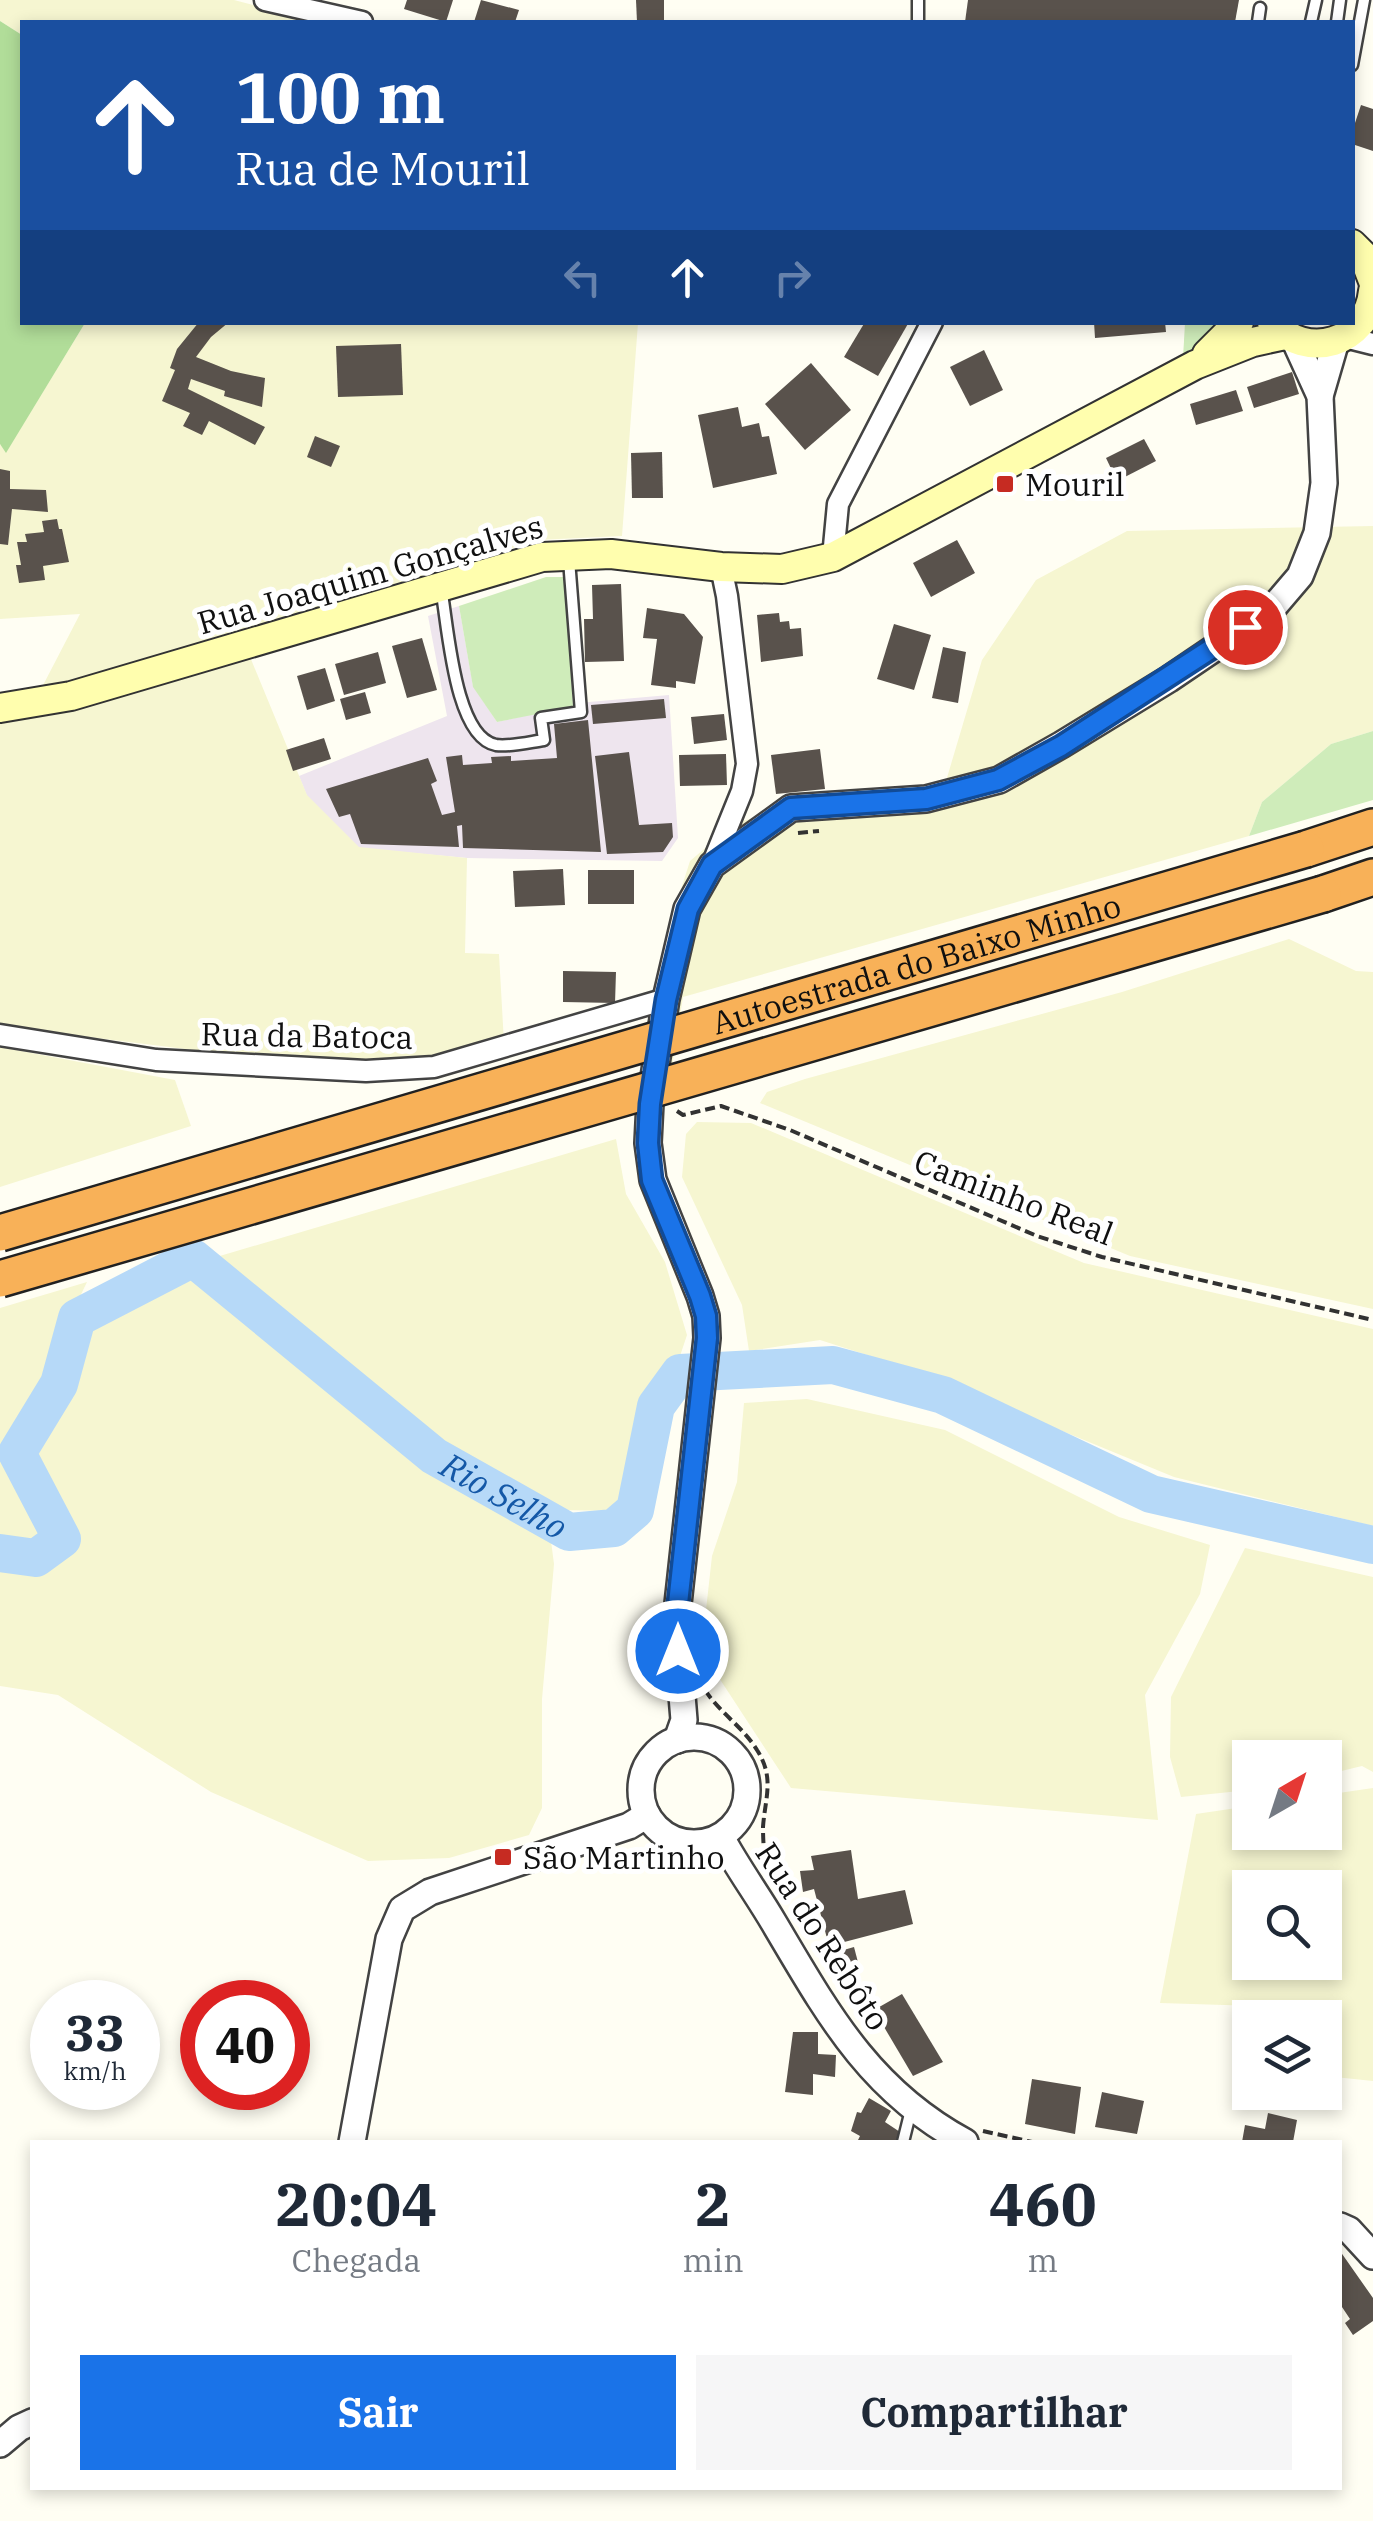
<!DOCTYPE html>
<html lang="pt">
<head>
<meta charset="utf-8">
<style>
	body { margin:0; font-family:"IBM Plex Serif",serif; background:#f6f6f7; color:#1f2937; height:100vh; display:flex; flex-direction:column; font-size:38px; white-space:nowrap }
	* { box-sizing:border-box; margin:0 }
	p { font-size:32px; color:#747a83 }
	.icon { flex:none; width:55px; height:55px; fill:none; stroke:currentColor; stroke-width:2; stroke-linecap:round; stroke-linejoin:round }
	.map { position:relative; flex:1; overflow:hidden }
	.details { position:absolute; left:30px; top:2140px; width:1312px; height:350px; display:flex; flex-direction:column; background:#fff; border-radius:0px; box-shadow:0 5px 15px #0003 }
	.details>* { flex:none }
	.top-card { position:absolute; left:20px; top:20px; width:1335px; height:305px; border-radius:0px; box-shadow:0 5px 15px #0003; background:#1a4fa0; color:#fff; overflow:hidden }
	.needle { width:65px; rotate:39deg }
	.buttons { position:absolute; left:1232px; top:1740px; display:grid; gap:20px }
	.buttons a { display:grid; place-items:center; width:110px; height:110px; border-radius:0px; background:#fff; box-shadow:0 5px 15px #0003; font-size:50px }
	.speed { position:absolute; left:30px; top:1980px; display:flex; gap:20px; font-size:50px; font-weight:700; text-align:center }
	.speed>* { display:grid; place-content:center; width:130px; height:130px; border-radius:50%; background:#fff; box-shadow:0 5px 15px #0003; line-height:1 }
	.speed small { font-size:25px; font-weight:400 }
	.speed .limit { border:15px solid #d22; background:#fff; color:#111 }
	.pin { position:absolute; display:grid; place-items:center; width:85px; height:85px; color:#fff; margin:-42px; border:5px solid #fff; border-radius:50%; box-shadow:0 2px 10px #0007 }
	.me { position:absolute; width:110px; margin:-55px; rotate:0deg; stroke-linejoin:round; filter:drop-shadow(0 0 8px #0008) }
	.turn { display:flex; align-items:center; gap:35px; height:210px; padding:0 50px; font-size:45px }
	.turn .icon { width:130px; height:130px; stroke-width:2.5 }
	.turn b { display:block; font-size:70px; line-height:85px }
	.lanes { display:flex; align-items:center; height:95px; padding:0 50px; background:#0003; justify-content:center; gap:50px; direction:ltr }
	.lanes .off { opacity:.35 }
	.eta { display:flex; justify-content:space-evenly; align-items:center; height:170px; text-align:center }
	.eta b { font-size:60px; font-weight:700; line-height:70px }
	.primary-button { display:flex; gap:20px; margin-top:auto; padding:20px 50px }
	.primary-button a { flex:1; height:115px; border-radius:0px; background:#1a73e8; color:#fff; font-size:40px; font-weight:700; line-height:115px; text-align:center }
	.primary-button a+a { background:#f6f6f7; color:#1f2937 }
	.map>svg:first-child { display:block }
</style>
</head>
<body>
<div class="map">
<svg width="1373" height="2521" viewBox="0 0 1373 2521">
	<rect width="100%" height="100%" fill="#fffef3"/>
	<polygon fill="#eee5ee" points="459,606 473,686 497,722 589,702 669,695 678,838 662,861 467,858 359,848 307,796 299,776 447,716 428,616"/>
	<g fill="#f6f6d1" fill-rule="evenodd">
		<polygon points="0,0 234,0 318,22 22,22 22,35 0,21"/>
		<polygon points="570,322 638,323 622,536 537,540 72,687 40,691 80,614 0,619 0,444 6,452 85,323"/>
		<polygon points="1373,526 1373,731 1331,744 1262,802 1249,836 683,997 666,1105 666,999 675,908 690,861 736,822 946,781 982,660 1036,580 1127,531"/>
		<polygon points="248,652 307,795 359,847 467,858 465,953 499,954 504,1043 438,1063 290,1062 0,1026 0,718"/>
		<polygon points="1289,939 1356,971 1373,972 1373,1309 1130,1256 760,1103 767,1092 805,1079 1122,992"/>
		<polygon points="0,1047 175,1080 191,1126 0,1187"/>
		<polygon points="697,1122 751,1123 1084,1263 1373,1329 1373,1526 1174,1477 911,1369 820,1340 749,1351 742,1305 682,1177 686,1134"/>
		<polygon points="616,1139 626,1194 665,1262 687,1335 678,1362 645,1396 631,1476 617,1511 560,1510 444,1445 213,1258"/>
		<polygon points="191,1268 443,1474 497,1503 551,1541 554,1564 542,1699 542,1808 529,1835 449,1858 368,1861 211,1792 58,1695 0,1686 0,1565 53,1565 76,1540 69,1512 28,1454 67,1388 84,1324"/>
		<polygon points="87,1282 72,1313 50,1370 8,1455 44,1535 26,1544 0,1540 0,1308"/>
		<polygon points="807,1399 945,1430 1119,1517 1210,1545 1200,1594 1145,1695 1158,1820 791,1788 708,1661 706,1610 712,1556 737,1482 744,1403"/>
		<polygon points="1245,1548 1373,1577 1373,1772 1362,1766 1325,1775 1325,1758 1250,1758 1250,1790 1181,1797 1170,1757 1171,1697"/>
		<path d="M1373,1788V2081L1325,2076V2018L1319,2017V2008L1160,2003L1196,1814L1250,1806V1832H1325V1795ZM1250,1888H1325V1962H1250Z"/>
	</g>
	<g fill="#cfecba">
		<polygon points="1185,323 1223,323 1183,358"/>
		<polygon points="546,577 565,577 573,707 497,722 473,687 459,606"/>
		<polygon points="1373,731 1373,800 1249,836 1262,802 1331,744"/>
	</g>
	<polygon fill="#b1dd99" points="0,21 22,35 22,322 85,323 6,453 0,444"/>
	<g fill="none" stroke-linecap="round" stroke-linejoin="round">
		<path stroke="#b6d9f8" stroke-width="38" id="s1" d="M0,1553L36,1558L62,1539L17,1453L59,1384L77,1318L193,1258L434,1456L569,1532L614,1528L635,1510L656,1406L680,1373L833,1365L943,1395L1151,1494L1373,1545"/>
	</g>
	<g fill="#59524c">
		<polygon points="407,0 453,0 446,22 404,9"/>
		<polygon points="481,0 519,10 515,22 474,22"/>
		<polygon points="636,0 664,0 664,22 637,22"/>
		<polygon points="968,0 1239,0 1235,22 965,22"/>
		<polygon points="1361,105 1373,109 1373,151 1352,144 1352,132"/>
		<polygon points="199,322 229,322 211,337 196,357 231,371 265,378 262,407 224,396 225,391 191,379 188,389 265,427 255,445 209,421 202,435 183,426 190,413 162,401 175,370 170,368 177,349"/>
		<polygon points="865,322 909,322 878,376 844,357"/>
		<polygon points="1094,322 1165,322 1166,332 1095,338"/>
		<polygon points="401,344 403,395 338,397 336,346"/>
		<polygon points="984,350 1003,390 970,406 950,367"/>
		<polygon points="811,363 851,410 805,450 765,404"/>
		<polygon points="1292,372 1299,394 1254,408 1247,387"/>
		<polygon points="1236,390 1243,411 1196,425 1190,404"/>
		<polygon points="738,407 742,427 759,423 762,437 769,436 777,474 713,488 698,415"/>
		<polygon points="315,436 340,446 331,467 307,457"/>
		<polygon points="1144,439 1156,461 1117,481 1106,458"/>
		<polygon points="662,452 663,498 632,498 631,453"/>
		<polygon points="0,469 10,471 10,489 46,490 48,512 12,509 8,545 0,544"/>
		<polygon points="57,519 59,529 62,529 69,562 43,566 45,580 19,583 16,565 21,565 17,542 27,542 25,534 44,532 42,521"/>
		<polygon points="957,540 975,573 931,597 913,563"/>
		<polygon points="621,584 624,661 585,662 584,619 593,619 592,585"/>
		<polygon points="647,608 684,614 703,637 695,684 676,681 676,688 651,685 657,639 643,638"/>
		<polygon points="779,613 780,622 789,621 790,629 801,628 803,656 761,662 757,615"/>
		<polygon points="894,624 931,635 914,690 877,679"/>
		<polygon points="422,638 437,690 407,698 392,646"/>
		<polygon points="943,647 966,652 958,703 932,698"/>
		<polygon points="378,652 386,683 344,695 335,664"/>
		<polygon points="325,668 335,701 307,710 297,676"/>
		<polygon points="365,692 371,713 346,720 340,699"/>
		<polygon points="664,699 666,718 593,724 591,705"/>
		<polygon points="724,714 727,740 694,744 691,717"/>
		<polygon points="588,720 601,852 463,848 462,825 457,826 459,847 361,844 350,814 339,817 326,789 428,758 437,781 431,784 442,815 455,812 446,757 462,755 463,765 492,763 491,757 511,756 511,761 557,758 554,724"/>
		<polygon points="324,738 331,759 293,771 286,750"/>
		<polygon points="820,749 825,789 776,794 771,755"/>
		<polygon points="629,752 639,825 672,823 673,837 663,852 607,854 595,756"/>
		<polygon points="726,754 727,785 680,786 679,755"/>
		<polygon points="563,869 565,905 515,907 513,871"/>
		<rect x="588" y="870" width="46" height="34"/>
		<polygon points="563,971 616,972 615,1003 563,1002"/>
		<polygon points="851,1850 858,1899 905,1890 913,1924 829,1946 814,1889 803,1892 800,1871 814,1870 811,1856"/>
		<polygon points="854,1947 860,1970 837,1977 830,1954"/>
		<polygon points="902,1994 943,2062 913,2076 874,2010"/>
		<polygon points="793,2032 818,2032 818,2054 836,2055 835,2077 813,2074 813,2095 785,2092"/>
		<polygon points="1032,2079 1081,2087 1075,2134 1025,2124"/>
		<polygon points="1102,2092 1144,2101 1137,2134 1095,2127"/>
		<polygon points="869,2098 891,2111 885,2122 900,2132 900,2142 857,2142 860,2136 851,2131 857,2112 861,2113"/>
		<polygon points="1268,2113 1297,2120 1293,2142 1242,2142 1245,2125 1265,2129"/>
		<polygon points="1340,2251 1373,2298 1373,2321 1353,2335 1345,2323 1350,2319 1340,2304"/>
	</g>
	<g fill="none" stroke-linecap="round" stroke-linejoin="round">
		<g stroke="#434343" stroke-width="15">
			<g id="service">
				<polyline points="918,0 918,22"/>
				<polyline points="1258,22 1260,8"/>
				<polyline points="1311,22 1316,0"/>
				<polyline points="1337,22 1340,0"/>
				<polyline points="1352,65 1364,0"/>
				<path d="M441,588C448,625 454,737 496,745C510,747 530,742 544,740L541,718L581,712L569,560"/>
				<polyline points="903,2142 911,2110"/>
			</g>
		</g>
		<g stroke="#434343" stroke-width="25">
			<g id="minor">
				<polyline points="265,0 362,22"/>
				<polyline points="1345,337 1373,344"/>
				<polyline points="833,557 838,504 932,322"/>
				<polyline points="712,865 742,791 747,764 727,596 721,567"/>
				<polyline points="0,1035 156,1060 366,1071 434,1067 666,999"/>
			</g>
		</g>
		<g stroke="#434343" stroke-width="30">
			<g id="tertiary">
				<polyline points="1320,396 1336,341"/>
				<circle cx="694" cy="1790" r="53"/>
				<polyline points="677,1740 684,1720 676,1622 707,1338 706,1316 700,1296 653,1180 648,1143 650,1103 666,999 687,909 712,865 791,808 926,799 999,780 1061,745 1169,679 1271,610 1300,576 1317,533 1324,483 1320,396 1294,339"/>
				<path d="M721,1837C737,1867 757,1894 774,1923C828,2014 869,2090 965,2142"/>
				<polyline points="352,2142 389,1939 402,1909 430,1892 629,1826 647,1815"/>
				<polyline points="1340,2226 1349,2230 1373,2256"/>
				<polyline points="0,2444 19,2428 32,2422"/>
			</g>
		</g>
		<g stroke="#323232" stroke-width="32">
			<g id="secondary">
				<polyline points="1352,244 1363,255 1373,281"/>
				<path d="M1272,322C1306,362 1368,343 1373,291"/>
				<polyline points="1207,354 1239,322"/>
				<polyline points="0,708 71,696 542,557 611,554 721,567 782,569 833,557 1195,365 1253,342 1285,335"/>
			</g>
		</g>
		<g stroke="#212121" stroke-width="40">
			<g id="motorway">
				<polyline points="1306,849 1373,827"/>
				<polyline points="1323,894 1373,877"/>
			</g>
		</g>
		<g stroke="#323232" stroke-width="4" stroke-dasharray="10 5" stroke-linecap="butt">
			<polyline points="798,833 819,831"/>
			<polyline points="677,1111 683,1115 721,1106 790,1130 1037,1236 1102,1257 1373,1320"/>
			<path d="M705,1690C720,1713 743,1727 757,1750C775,1778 765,1798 763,1827C763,1840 764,1855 766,1867"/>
			<polyline points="983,2131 1032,2142"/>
		</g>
		<use href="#service" stroke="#fff" stroke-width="10"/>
		<use href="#minor" stroke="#fff" stroke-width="20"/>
		<use href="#tertiary" stroke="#fff" stroke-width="25"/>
		<use href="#secondary" stroke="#fffeae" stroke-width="28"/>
		<use href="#motorway" stroke="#f8b158" stroke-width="35"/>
		<g stroke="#212121" stroke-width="40" stroke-linecap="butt">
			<g id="motorway-bridge">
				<path id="s2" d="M0,1233L1306,849"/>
				<polyline points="0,1279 1323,894"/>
			</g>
		</g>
		<use href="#motorway-bridge" stroke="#f8b158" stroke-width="35"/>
	</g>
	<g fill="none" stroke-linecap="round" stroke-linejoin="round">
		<g stroke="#114b97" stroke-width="25">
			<polyline id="route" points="678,1651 676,1622 707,1338 706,1316 700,1296 652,1180 648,1143 650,1104 666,1000 688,909 712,865 791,808 926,799 998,780 1061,746 1245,627"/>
		</g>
		<use href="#route" stroke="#1a73e8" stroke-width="18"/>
	</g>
	<g fill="#c62b22" stroke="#fff" stroke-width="4">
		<rect x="995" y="474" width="20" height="20" rx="5"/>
		<rect x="493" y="1847" width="20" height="20" rx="5"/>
	</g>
	<g text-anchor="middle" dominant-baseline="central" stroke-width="10" stroke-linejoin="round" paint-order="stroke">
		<g font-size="32" fill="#101010" stroke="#fff" text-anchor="start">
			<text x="1025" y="484">Mouril</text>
			<text x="523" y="1857">São Martinho</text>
		</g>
		<g font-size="32" fill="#101010" stroke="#fff">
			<text transform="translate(370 574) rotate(-16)">Rua Joaquim Gonçalves</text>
			<text stroke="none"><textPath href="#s2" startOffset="955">Autoestrada do Baixo Minho</textPath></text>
			<text transform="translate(307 1035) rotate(1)">Rua da Batoca</text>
			<text transform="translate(1014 1197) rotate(21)">Caminho Real</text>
			<text transform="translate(823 1936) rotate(57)">Rua do Rebôto</text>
		</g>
		<g font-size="35" font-style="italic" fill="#1458a7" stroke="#fff">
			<text stroke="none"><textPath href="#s1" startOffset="838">Rio Selho</textPath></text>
		</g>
	</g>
</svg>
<div class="buttons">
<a><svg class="needle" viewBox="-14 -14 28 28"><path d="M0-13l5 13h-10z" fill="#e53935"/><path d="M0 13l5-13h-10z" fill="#747a83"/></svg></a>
<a><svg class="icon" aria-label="search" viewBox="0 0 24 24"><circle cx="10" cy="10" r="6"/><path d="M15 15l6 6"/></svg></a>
<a><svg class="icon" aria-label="layers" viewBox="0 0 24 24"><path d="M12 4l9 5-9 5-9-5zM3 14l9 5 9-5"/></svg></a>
</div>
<div class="speed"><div>33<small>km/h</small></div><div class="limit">40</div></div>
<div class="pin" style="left:1245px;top:627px;background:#d93025"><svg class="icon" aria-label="arrive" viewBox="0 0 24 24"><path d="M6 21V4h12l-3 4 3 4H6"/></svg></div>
<svg class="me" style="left:678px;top:1651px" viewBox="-20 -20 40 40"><circle r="17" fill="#1a73e8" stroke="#fff" stroke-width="3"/><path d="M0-11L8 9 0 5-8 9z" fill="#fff"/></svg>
<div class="top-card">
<div class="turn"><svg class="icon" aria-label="ahead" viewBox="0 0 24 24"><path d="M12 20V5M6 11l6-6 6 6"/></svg><div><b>100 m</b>Rua de Mouril</div></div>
<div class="lanes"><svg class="icon off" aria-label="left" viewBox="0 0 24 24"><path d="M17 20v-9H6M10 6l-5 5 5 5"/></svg><svg class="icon" aria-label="ahead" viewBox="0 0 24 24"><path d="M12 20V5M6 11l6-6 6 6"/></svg><svg class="icon off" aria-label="right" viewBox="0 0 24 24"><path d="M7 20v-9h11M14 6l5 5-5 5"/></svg></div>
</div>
<section class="details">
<div class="eta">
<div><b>20:04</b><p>Chegada</p></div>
<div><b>2</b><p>min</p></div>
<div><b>460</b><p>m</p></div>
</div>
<div class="primary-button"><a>Sair</a><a>Compartilhar</a></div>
</section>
</div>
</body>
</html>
